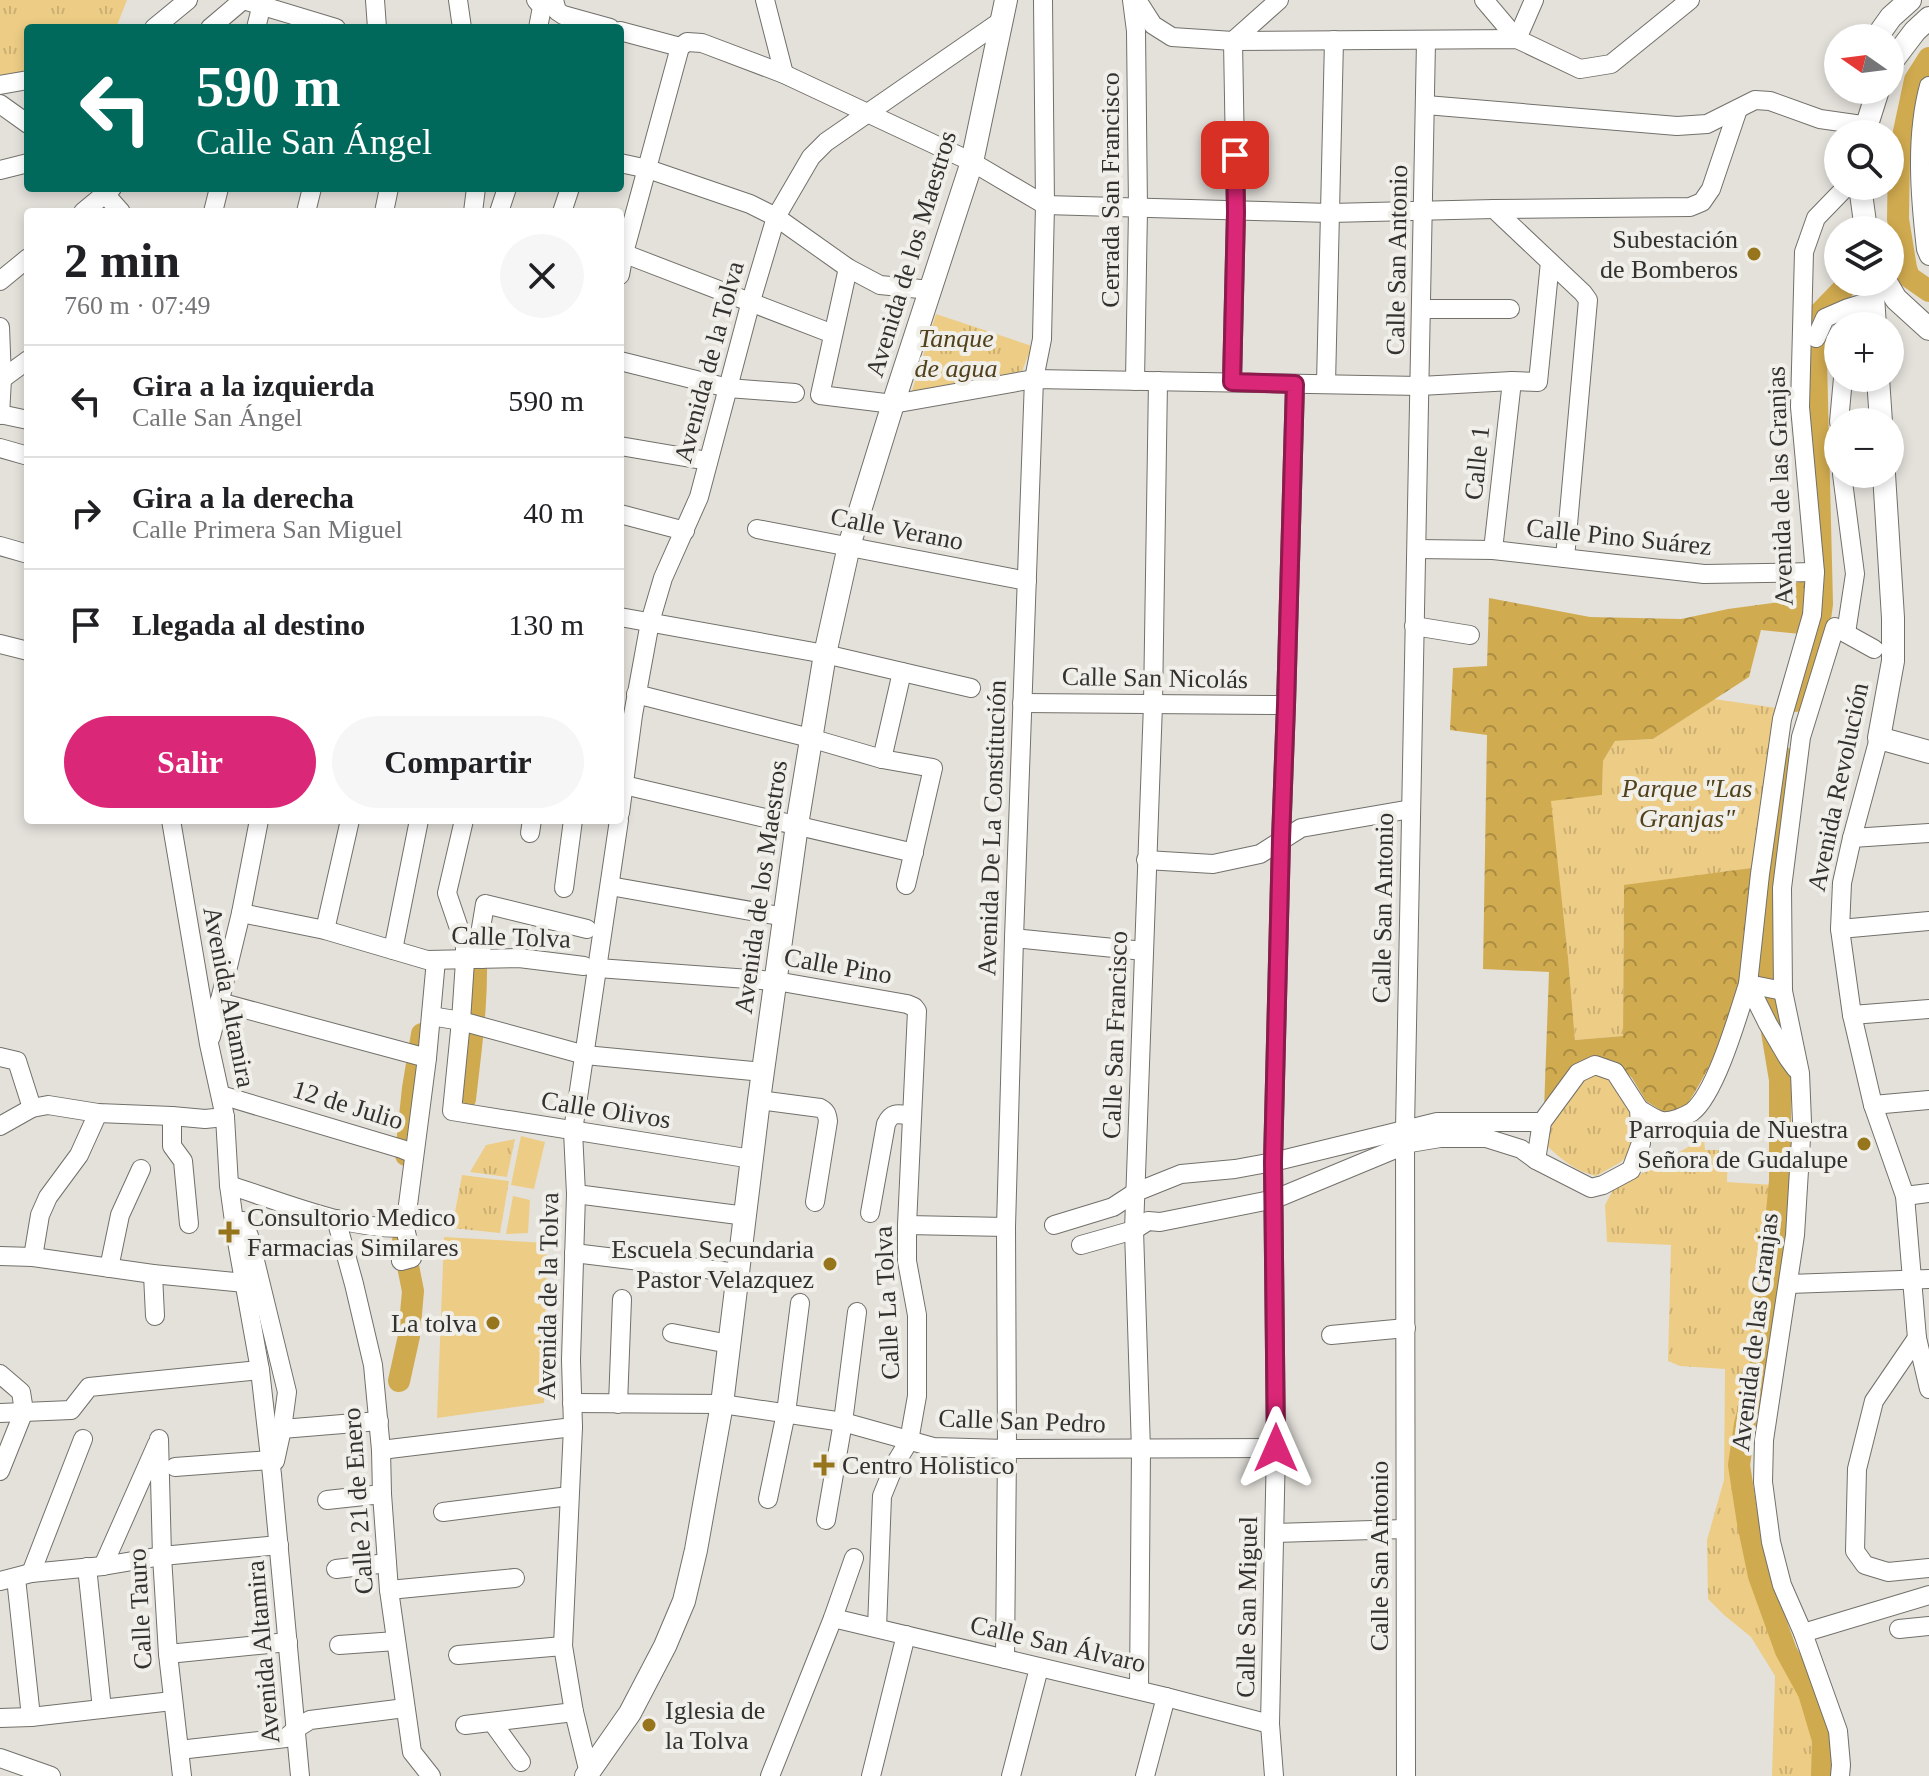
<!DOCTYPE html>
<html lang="es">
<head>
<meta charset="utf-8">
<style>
	body { margin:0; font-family:"Times New Roman",serif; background:#f6f6f6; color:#202124; height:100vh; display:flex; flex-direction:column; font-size:30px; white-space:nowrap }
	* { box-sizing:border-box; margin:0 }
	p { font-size:26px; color:#757577 }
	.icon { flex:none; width:44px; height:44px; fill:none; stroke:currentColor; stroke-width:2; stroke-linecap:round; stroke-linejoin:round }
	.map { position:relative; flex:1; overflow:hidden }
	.side { position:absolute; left:24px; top:208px; width:600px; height:616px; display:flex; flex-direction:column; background:#fff; border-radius:8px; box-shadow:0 4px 12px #0003 }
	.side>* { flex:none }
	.top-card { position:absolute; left:24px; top:24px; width:600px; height:168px; border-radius:8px; box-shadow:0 4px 12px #0003; background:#00695c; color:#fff; overflow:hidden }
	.needle { width:52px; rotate:284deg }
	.tools { position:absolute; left:1824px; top:24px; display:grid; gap:16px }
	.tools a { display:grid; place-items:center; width:80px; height:80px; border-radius:50%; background:#fff; box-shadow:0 4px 12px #0003; font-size:40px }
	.pin { position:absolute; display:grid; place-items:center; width:68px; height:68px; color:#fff; margin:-34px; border-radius:16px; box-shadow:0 4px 12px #0006 }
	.me { position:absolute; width:88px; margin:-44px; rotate:0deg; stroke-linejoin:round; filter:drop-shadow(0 0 6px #0008) }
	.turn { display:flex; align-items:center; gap:28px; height:168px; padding:0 40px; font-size:36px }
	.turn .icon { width:104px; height:104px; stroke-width:2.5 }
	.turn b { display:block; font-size:56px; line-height:68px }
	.round { display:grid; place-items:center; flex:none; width:84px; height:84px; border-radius:42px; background:#f6f6f6 }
	.summary { display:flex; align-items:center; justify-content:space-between; height:136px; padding:0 40px }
	h1 { font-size:48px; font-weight:700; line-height:60px }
	.cta { display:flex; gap:16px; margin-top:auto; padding:16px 40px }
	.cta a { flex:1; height:92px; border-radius:48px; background:#db2777; color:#fff; font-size:32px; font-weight:700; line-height:92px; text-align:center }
	.cta a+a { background:#f6f6f6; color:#202124 }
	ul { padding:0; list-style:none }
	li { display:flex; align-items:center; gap:24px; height:112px; padding:0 40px; border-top:2px solid #e0e0e0 }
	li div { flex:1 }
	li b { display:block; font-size:30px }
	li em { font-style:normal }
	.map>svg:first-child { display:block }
</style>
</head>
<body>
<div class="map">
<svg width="1929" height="1776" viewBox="0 0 1929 1776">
	<defs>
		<pattern id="grass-tufts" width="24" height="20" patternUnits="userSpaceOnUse" patternTransform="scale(2)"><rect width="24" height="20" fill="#edcd85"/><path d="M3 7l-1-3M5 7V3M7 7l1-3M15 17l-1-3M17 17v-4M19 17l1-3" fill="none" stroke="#ccb073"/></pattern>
		<pattern id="forest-crowns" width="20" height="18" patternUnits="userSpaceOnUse" patternTransform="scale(2)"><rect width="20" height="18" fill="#d1ab50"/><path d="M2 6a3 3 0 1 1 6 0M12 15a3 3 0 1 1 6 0" fill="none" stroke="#aa8c43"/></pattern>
	</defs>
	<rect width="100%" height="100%" fill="#e4e1db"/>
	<g fill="url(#grass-tufts)">
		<polygon points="0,0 127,0 116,28 28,28 28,80 0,85"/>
		<polygon points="936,314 1032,346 1022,371 911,394"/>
		<polygon points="1714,699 1777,708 1751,868 1624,886 1623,1036 1575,1040 1568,957 1550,800 1602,795 1603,761 1615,741 1653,739"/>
		<path d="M1594,1071L1609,1074L1623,1096L1633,1117L1632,1150L1621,1162L1596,1176C1575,1171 1561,1159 1545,1144L1549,1121L1581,1078Z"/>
		<polygon points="1704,1138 1705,1150 1728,1150 1727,1182 1774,1185 1768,1236 1766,1290 1758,1355 1742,1423 1735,1465 1744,1524 1755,1578 1782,1649 1806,1695 1819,1740 1818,1776 1772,1776 1775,1676 1751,1637 1724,1615 1708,1599 1707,1540 1724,1480 1725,1369 1680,1366 1668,1361 1671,1245 1607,1242 1605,1205 1613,1190"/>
		<polygon points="515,1139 507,1177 470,1172 486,1145"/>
		<polygon points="462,1175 509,1181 500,1233 452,1228"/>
	</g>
	<path fill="url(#forest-crowns)" d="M1809,580L1800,634L1761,630L1749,677L1653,739L1615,741L1603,761L1602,795L1551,801L1568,957L1575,1040L1623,1036L1624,885L1751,868C1747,915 1746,965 1733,1010C1721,1047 1703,1080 1683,1111L1665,1113L1646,1101L1632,1078L1614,1061L1574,1067L1544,1110L1549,972L1483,969L1487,735L1450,730L1453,668L1487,666L1489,598L1590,617L1681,619L1728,609L1788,601L1791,584Z"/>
	<g fill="#edcd85">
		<polygon points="521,1136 545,1142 534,1189 511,1185"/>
		<polygon points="513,1196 530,1200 528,1233 506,1234"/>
		<polygon points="444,1237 547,1243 544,1403 437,1418"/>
	</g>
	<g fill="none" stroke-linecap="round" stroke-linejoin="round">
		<g stroke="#d0aa4f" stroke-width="22">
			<polyline points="1929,58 1915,80 1899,155 1898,219 1906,268 1909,277 1929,291"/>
			<polyline points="1795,701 1817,641 1822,604 1815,318 1844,288"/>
			<polyline points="1784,758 1776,861 1767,899 1767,1002 1780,1080 1780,1181 1763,1355 1745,1424 1739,1465 1748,1523 1759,1576 1786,1651 1809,1693 1823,1740 1822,1776"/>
			<path d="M465,1099C471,1046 479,993 475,941"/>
			<polyline points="406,1155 413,1088 422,1034"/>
			<polyline points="399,1381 409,1336 413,1291 403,1241"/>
		</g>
		<g stroke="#72706a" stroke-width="20">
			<g id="minor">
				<polyline points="243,0 336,28"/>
				<polyline points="375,0 377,28"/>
				<polyline points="458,0 462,28"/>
				<polyline points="536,0 542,7 538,28"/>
				<polyline points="554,0 557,11 563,15 610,28"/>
				<polyline points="765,0 784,74"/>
				<polyline points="1132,0 1136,31 1138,209 1135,381"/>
				<polyline points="1137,0 1153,25 1172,37 1233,41 1517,39 1580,69 1611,64 1690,0"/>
				<polyline points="1484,0 1517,39"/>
				<polyline points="154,28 188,0"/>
				<polyline points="210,28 243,0"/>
				<polyline points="256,28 263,0"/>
				<polyline points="620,31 680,47 687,42 702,43 784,74 972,162 1045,205 1330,213 1494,209 1690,207 1702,202 1711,189 1738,109"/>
				<polyline points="1517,39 1534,0"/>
				<polyline points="0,85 28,80"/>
				<path d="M1929,86C1915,137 1920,197 1926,249L1929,256"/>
				<polyline points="0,104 28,124"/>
				<polyline points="1426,105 1677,126 1707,124 1755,100 1770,101 1820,119 1862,125"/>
				<polyline points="620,163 648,169 750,204 776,217 848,268 880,285 930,290"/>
				<polyline points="0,170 28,163"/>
				<polyline points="105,194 121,212"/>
				<polyline points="1494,209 1583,293 1588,300 1565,558"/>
				<polyline points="83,212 112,188"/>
				<polyline points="213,212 219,188"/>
				<polyline points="306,212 312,188"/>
				<polyline points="384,212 389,188"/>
				<polyline points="473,212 476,188"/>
				<polyline points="499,212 507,188"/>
				<polyline points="562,212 570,188"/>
				<polyline points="620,252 833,334"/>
				<polyline points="848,268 820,395 893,404 1034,379 1420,386 1512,381 1538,382 1550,262"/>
				<polyline points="620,275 624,253 680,47"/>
				<polyline points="0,281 28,258"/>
				<polyline points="1422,309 1510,309"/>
				<polyline points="0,327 2,379 0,415"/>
				<polyline points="1816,338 1825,318 1848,308 1874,300"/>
				<polyline points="620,361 728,388 795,393"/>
				<polyline points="2,379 28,360"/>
				<polyline points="1232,382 1236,212 1233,41 1279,0"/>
				<polyline points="1326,384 1334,40"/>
				<polyline points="0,414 28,420"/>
				<polyline points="1839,422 1843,378"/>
				<polyline points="620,446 708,461"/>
				<polyline points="0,448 28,456"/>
				<polyline points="1842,474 1855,574 1846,633"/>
				<polyline points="620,514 685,531"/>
				<polyline points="757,529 1027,581"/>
				<polyline points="0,546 28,554"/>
				<polyline points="1417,549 1493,550 1704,574 1815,572"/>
				<polyline points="1493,550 1512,381"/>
				<polyline points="620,617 825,654 971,688"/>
				<polyline points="1414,626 1470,635"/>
				<polyline points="1835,627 1801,737 1782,888 1783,991 1800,1073 1802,1122 1795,1235 1764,1440 1763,1482 1771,1542 1782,1585 1803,1633 1838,1731 1841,1765 1840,1776"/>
				<polyline points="1838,629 1874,649"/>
				<polyline points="0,644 28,651"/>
				<polyline points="636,694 810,738 882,759 933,768 906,885"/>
				<polyline points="1022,703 1286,705"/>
				<polyline points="1879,738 1852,838 1842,883 1840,929 1852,1015 1873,1105 1905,1196 1917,1338 1929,1389"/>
				<polyline points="882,759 902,672"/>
				<polyline points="624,785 914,853"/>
				<polyline points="620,813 633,715 650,622 663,578 699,497 751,301 776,217 811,157 826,142 1001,21"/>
				<polyline points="171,820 209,1044 225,1117 229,1185 236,1236 260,1370 272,1475 300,1776"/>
				<polyline points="464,820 447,893 465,946 465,961 461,1021 452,1111 752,1159"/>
				<polyline points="530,833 532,820"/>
				<polyline points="1852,838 1929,833"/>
				<polyline points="1146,860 1213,864 1260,854 1301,828 1411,809"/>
				<polyline points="565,881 564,888 573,820"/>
				<polyline points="610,886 785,917"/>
				<polyline points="241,913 325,930 427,960 519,958 584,966"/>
				<polyline points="1840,929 1929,921"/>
				<polyline points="325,930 350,820"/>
				<polyline points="1014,938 1144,951"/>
				<polyline points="393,950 419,820"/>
				<polyline points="482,959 480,934 485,904 587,929"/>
				<polyline points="598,968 776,981 907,1004 914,1007 917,1011 907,1225 907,1261 917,1315 917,1396 909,1441 895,1464 882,1496 877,1628"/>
				<polyline points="219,1002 427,1058"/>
				<polyline points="1852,1015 1929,1009"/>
				<polyline points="431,1016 461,1021 585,1055 763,1072"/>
				<polyline points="211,1037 241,913 259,820"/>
				<polyline points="0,1057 17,1061 32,1108"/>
				<polygon points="1595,1065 1615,1072 1639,1109 1641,1143 1631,1170 1603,1185 1591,1188 1536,1160 1542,1122 1578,1073"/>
				<polyline points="1796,1069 1788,1058 1768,1024 1748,984 1760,874 1782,719 1812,615 1815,572 1800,407 1804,252 1816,218 1847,186"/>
				<polyline points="221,1095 402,1149 414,1154"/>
				<path d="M759,1100L820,1108C826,1111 827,1114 828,1121L815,1202"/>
				<polyline points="1873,1105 1929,1100"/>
				<path d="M1639,1109C1646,1113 1654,1119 1662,1121C1671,1122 1684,1117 1692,1112C1716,1093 1738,1015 1748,984L1783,991"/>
				<polyline points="172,1116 172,1146 183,1161 189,1224"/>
				<polyline points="0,1126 32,1108 48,1105 98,1113 172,1116 205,1119 225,1117"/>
				<path d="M229,1185C285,1203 345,1229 405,1228"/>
				<polyline points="576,1194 746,1216"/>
				<polyline points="1905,1196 1929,1193"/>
				<path d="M870,1213L886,1124C892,1111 899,1114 912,1116"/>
				<polyline points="336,1219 354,1284 373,1365 381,1450 382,1494 389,1590 412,1752 431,1776"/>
				<polyline points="243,1221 249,1236 287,1392 282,1429 275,1461"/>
				<polyline points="907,1225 1006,1227"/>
				<polyline points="1054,1225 1113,1207 1136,1192 1181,1174 1235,1169 1273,1162 1437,1122 1542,1122"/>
				<polyline points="1081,1245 1134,1230 1148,1221 1160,1222 1275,1199 1410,1143 1440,1138 1486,1138 1521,1149 1536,1160"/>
				<polyline points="574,1253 738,1273"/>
				<polyline points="0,1256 33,1257 153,1274 245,1283"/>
				<polyline points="33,1257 40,1215 48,1197 79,1155 98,1113"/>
				<polyline points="401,1261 412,1258 405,1228 427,1058 436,960"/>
				<polyline points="109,1268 120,1215 141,1169"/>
				<polyline points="153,1274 155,1316"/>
				<polyline points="1789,1284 1929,1279"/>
				<polyline points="672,1333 729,1344"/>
				<polyline points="1331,1335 1406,1328"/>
				<polyline points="1917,1338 1874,1401 1857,1469 1855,1551 1865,1565 1888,1572 1929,1568"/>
				<polyline points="0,1374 21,1392 24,1411"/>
				<polyline points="572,1403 722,1404 843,1422 933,1447 1007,1449 1276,1448"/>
				<polyline points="618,1404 622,1299"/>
				<polyline points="0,1413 71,1410 89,1387 260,1370"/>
				<polyline points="282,1429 379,1421"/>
				<polyline points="159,1439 162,1556 168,1654 182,1776"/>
				<polyline points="381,1450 573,1427"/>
				<polyline points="175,1467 270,1460"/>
				<polyline points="0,1471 24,1411"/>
				<polyline points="768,1499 786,1413 800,1303"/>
				<polyline points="327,1500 382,1494"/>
				<polyline points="443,1512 569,1496"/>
				<polyline points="826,1520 843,1422 857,1312"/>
				<polyline points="1275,1533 1405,1529"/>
				<polyline points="103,1566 157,1444"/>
				<polyline points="87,1567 102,1709"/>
				<polyline points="336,1569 387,1563"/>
				<polyline points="31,1573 83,1439"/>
				<polyline points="16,1578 31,1717"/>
				<polyline points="0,1581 31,1573 103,1566 162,1556 279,1545"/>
				<polyline points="389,1590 515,1578"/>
				<polyline points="833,1618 1166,1697 1270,1724"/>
				<polyline points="1899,1629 1929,1626"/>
				<polyline points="1803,1633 1929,1595"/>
				<polyline points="339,1645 396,1641"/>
				<polyline points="168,1654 288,1642"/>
				<polyline points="458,1655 563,1646"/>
				<polyline points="1005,1659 1007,1449 1006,1227 1014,938 1034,379 1042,339 1045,205 1043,0"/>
				<polyline points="1139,1690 1141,1450 1134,1230 1153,704 1158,381"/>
				<polyline points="0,1718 31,1717 172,1701"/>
				<polyline points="492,1722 521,1762"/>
				<polyline points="465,1725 574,1712"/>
				<polyline points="179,1750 286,1738 297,1728 310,1720 405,1708"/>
				<polyline points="0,1758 51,1776"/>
				<polyline points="589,1773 574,1712 563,1646 573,1427 571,1360 576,1194 573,1131 619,820"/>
				<polyline points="770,1776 833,1618 854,1558"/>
				<polyline points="871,1776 906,1635"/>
				<polyline points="1011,1776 1039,1668"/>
				<polyline points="1145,1776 1166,1697"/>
				<polyline points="1274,1776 1270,1724 1276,1448 1273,1162 1281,840 1286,705 1295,384"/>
				<polyline points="1406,1776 1405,1129 1426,41"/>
			</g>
		</g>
		<g stroke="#72706a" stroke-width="24">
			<g id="major">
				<polyline points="1876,38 1891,17 1910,0"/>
				<polyline points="1890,64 1915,31 1929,18"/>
				<polyline points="1864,134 1878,90"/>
				<polyline points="1860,186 1866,230"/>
				<polyline points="1872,282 1875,326"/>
				<polyline points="1886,282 1896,299 1929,329"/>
				<polyline points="1878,378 1881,422"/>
				<polyline points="1884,474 1893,618 1893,661 1879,738 1929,752"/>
				<polyline points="586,1776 630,1713 665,1646 684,1601 696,1550 722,1404 759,1100 797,825 825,654 849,546 893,404 972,162 1006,0"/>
			</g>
		</g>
		<use href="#minor" stroke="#fff" stroke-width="18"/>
		<use href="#major" stroke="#fff" stroke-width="22"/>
	</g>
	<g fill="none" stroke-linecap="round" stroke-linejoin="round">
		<g stroke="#8e194d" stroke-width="20">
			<polyline id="route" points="1235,155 1236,212 1232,382 1295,384 1286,705 1281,840 1273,1162 1276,1448"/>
		</g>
		<use href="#route" stroke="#db2777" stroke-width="14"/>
	</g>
	<g fill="#96751d" stroke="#f1efe9" stroke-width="3">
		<circle cx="1754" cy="254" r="8"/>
		<circle cx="1864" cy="1144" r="8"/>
		<path d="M225 1220h8v8h8v8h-8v8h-8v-8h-8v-8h8z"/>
		<circle cx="830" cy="1264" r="8"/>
		<circle cx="493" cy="1323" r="8"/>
		<path d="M820 1453h8v8h8v8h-8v8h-8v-8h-8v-8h8z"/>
		<circle cx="649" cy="1725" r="8"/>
	</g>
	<g text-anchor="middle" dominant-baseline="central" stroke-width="8" stroke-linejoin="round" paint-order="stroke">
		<g font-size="26" fill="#333230" stroke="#f1efe9">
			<text transform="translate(1110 190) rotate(-90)">Cerrada San Francisco</text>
			<text transform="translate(911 254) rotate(-73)">Avenida de los Maestros</text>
			<text transform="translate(1397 260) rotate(-89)">Calle San Antonio</text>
			<text transform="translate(709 362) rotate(-75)">Avenida de la Tolva</text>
			<text transform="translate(1477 463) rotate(-84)">Calle 1</text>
			<text transform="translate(1780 486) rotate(-92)">Avenida de las Granjas</text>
			<text transform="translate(897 529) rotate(11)">Calle Verano</text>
			<text transform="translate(1619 537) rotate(6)">Calle Pino Suárez</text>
			<text transform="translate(1155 678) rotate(1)">Calle San Nicolás</text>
			<text transform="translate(1838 787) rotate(-78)">Avenida Revolución</text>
			<text transform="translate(992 828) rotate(-88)">Avenida De La Constitución</text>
			<text transform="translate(761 887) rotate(-82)">Avenida de los Maestros</text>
			<text transform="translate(1383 908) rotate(-89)">Calle San Antonio</text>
			<text transform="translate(511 937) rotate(2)">Calle Tolva</text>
			<text transform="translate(838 966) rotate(10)">Calle Pino</text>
			<text transform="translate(229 997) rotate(79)">Avenida Altamira</text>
			<text transform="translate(1115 1035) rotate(-88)">Calle San Francisco</text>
			<text transform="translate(348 1105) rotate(17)">12 de Julio</text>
			<text transform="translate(606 1110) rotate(9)">Calle Olivos</text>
			<text transform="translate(548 1296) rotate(-89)">Avenida de la Tolva</text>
			<text transform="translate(887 1303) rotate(-93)">Calle La Tolva</text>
			<text transform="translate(1755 1332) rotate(-83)">Avenida de las Granjas</text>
			<text transform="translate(1022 1421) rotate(2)">Calle San Pedro</text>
			<text transform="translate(358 1501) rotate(-94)">Calle 21 de Enero</text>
			<text transform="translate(1379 1556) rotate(-90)">Calle San Antonio</text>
			<text transform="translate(1247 1607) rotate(-89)">Calle San Miguel</text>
			<text transform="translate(140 1609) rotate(-93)">Calle Tauro</text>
			<text transform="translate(1058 1644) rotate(13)">Calle San Álvaro</text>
			<text transform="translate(263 1652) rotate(-95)">Avenida Altamira</text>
		</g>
		<g font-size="26" fill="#333230" stroke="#f1efe9" text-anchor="end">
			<text x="1738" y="239">Subestación<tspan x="1738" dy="30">de Bomberos</tspan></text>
			<text x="1848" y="1129">Parroquia de Nuestra<tspan x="1848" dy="30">Señora de Gudalupe</tspan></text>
			<text x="247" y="1217" text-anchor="start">Consultorio Medico<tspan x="247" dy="30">Farmacias Similares</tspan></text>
			<text x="814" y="1249">Escuela Secundaria<tspan x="814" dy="30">Pastor Velazquez</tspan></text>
			<text x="477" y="1323">La tolva</text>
			<text x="842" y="1465" text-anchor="start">Centro Holistico</text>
			<text x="665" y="1710" text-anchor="start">Iglesia de<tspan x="665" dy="30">la Tolva</tspan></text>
		</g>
		<g font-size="26" font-style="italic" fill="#51411b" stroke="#f1efe9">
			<text x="956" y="338">Tanque<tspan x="956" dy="30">de agua</tspan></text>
			<text x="1687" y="788">Parque "Las<tspan x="1687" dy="30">Granjas"</tspan></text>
		</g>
	</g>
</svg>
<div class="tools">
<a><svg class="needle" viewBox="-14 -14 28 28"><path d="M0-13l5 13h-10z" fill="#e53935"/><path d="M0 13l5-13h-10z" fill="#757577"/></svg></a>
<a><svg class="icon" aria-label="search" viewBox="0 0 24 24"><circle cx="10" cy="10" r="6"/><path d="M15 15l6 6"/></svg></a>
<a><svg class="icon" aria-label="layers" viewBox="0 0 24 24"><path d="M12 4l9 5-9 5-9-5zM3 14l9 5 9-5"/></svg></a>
<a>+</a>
<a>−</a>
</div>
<div class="pin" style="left:1235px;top:155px;background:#d93025"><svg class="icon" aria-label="arrive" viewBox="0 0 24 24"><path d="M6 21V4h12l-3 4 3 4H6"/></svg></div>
<svg class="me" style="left:1276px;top:1448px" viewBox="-20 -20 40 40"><path d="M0-17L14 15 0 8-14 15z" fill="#db2777" stroke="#fff" stroke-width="4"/></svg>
<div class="top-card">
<div class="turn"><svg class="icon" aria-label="left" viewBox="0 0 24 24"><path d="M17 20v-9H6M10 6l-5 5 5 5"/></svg><div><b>590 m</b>Calle San Ángel</div></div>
</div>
<section class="side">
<div class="summary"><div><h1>2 min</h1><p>760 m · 07:49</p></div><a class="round"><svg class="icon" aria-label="close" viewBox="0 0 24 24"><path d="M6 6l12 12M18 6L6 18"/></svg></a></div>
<ul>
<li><svg class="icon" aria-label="left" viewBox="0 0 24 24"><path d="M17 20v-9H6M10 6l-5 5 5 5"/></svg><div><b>Gira a la izquierda</b><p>Calle San Ángel</p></div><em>590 m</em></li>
<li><svg class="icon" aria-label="right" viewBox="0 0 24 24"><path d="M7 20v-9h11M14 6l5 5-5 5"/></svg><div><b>Gira a la derecha</b><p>Calle Primera San Miguel</p></div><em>40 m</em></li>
<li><svg class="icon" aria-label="arrive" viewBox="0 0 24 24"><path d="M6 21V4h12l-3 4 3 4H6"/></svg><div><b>Llegada al destino</b></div><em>130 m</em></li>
</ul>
<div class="cta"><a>Salir</a><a>Compartir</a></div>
</section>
</div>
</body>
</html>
